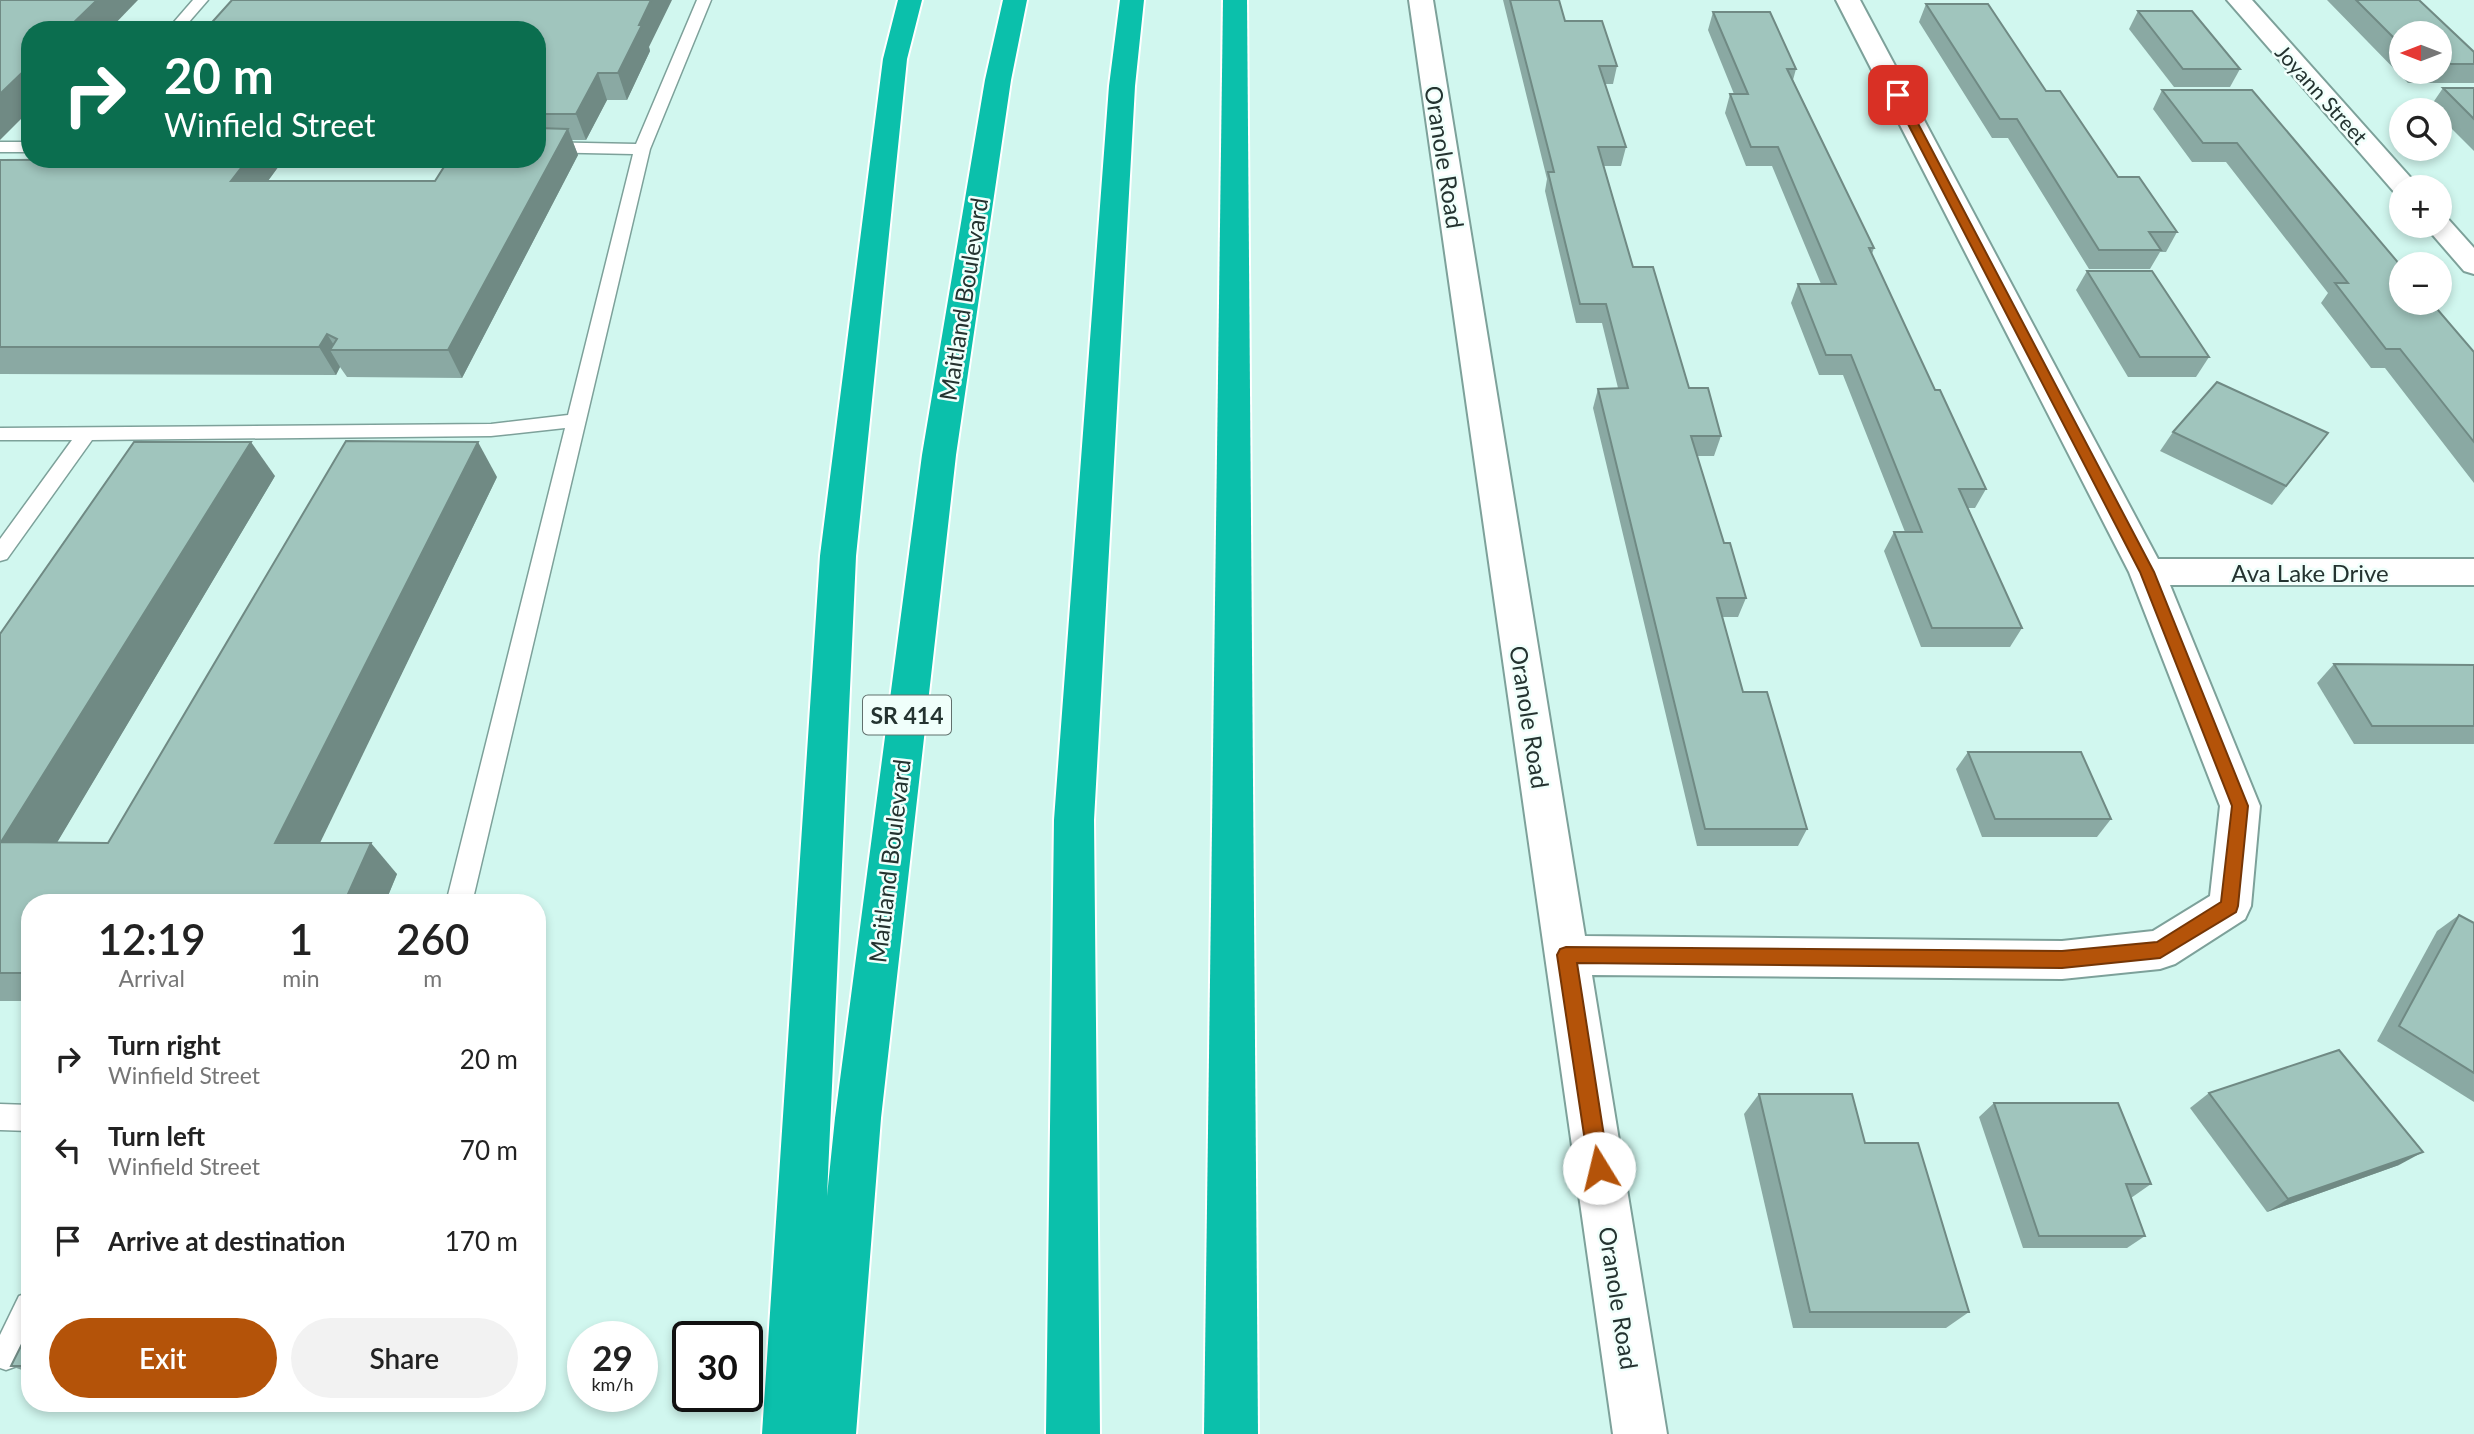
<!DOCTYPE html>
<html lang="en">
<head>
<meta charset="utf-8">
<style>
	body { margin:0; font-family:Lato,sans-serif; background:#f2f2f2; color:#222; height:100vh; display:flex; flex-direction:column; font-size:26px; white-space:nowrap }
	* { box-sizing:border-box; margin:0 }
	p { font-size:23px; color:#767676 }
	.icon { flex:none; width:38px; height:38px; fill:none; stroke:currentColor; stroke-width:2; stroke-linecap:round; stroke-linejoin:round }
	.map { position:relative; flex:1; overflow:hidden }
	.panel { position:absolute; left:21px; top:894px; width:525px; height:518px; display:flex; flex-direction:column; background:#fff; border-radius:28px; box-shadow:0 4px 10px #0003 }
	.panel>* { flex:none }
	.banner { position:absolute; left:21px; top:21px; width:525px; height:147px; border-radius:28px; box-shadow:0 4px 10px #0003; background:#0b6e4f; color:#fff; overflow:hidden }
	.needle { width:46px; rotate:270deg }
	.fabs { position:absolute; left:2389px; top:21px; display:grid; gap:14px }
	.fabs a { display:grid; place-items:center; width:63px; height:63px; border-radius:50%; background:#fff; box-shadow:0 4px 10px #0003; font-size:35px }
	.speed { position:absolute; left:567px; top:1321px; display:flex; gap:14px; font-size:35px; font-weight:700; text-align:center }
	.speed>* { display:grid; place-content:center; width:91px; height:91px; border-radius:50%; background:#fff; box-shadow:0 4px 10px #0003; line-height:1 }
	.speed small { font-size:18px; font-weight:400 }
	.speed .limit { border:4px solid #111; border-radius:10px; background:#fff; color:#111 }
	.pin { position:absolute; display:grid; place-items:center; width:60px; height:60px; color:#fff; margin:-30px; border-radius:14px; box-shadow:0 4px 10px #0006 }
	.me { position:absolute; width:77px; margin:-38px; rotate:351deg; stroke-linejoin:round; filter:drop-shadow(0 0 5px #0008) }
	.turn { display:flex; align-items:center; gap:24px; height:147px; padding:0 28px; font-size:32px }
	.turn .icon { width:91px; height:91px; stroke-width:2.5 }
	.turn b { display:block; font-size:49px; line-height:60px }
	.eta { display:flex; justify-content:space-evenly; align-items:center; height:119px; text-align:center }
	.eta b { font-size:42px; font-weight:600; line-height:49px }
	.cta { display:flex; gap:14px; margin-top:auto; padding:14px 28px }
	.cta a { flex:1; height:80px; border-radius:42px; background:#b45309; color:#fff; font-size:28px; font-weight:600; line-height:80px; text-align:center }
	.cta a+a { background:#f2f2f2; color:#222 }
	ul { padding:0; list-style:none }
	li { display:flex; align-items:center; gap:21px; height:91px; padding:0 28px }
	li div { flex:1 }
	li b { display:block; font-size:26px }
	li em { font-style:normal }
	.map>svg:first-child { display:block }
</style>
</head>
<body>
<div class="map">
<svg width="2474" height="1434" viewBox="0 0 2474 1434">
	<rect width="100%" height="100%" fill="#d1f7ef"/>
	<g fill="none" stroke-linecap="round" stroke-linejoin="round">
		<g stroke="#7da19a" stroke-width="3">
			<g id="lane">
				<polygon points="193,0 208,0 182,30 167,30"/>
				<polygon points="697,0 711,0 650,149 472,903 446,903 565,428 491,436 92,440 7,559 0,561 0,539 72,440 0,440 0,428 491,424 568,415 633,154 537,152 537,142 636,144"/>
				<rect x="0" y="142" width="30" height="10"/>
				<polygon points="0,1104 30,1105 30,1131 0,1130"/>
				<polygon points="30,1292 30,1340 17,1366 6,1370 0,1368 0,1335 19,1296"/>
			</g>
		</g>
		<g stroke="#7da19a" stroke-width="4">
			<g id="street">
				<polygon points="1409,0 1433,0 1585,936 2062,941 2153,931 2210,896 2220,806 2129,572 1836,0 1860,0 2158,559 2474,559 2474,585 2170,585 2260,806 2251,906 2245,919 2175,964 2160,969 2062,979 1592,975 1667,1434 1613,1434"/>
				<polygon points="2227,0 2252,0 2419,187 2401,187 2401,194 2395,193"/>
				<polygon points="2440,218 2449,220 2474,248 2474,274 2464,271 2425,226 2440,226"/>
			</g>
		</g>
		<g stroke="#fff" stroke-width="4">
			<g id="highway">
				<polygon points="898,0 922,0 907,59 856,556 827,1196 835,1118 922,455 985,80 1003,0 1027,0 1011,80 956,455 881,1118 856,1434 762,1434 820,556 883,59"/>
				<polygon points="1120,0 1144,0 1135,86 1094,820 1100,1434 1046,1434 1054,820 1109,86"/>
				<polygon points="1223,0 1247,0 1258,1434 1204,1434"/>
			</g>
		</g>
		<use href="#lane" fill="#fff" fill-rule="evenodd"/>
		<use href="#street" fill="#fff" fill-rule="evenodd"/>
		<use href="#highway" fill="#0bc0ab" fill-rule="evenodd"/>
	</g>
	<g fill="#8aa9a3" fill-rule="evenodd">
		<polygon points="1503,0 1559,0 1565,21 1617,66 1613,84 1605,84 1626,147 1621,166 1604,166 1633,267 1689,388 1721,436 1714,456 1697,456 1724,543 1746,598 1738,617 1722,617 1743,692 1807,829 1798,846 1697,846 1593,408 1598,389 1618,388 1602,323 1576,323 1545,191 1547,179"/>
		<path d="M2327,0H2419L2474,52V83H2408ZM2401,33H2440V72H2401Z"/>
		<polygon points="1926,4 2046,91 2118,177 2177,232 2166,252 2160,252 2150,269 2089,269 2008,138 1992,138 1919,22"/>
		<polygon points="2138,11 2240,69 2230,87 2174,87 2129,29"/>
		<polygon points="1713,12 1796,69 1793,80 1874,248 1872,254 1935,390 1986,489 1975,508 1968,508 2022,628 2010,647 1921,647 1884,551 1894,532 1905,532 1843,375 1819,375 1791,303 1798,284 1821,284 1772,166 1746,166 1725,113 1730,94 1734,94 1708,30"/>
		<polygon points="537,30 649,47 650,51 627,100 607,100 586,140 572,140 578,155 462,378 347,377 340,367 336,375 0,374 0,160 284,159 268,181 435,181 537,159"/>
		<polygon points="2443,88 2474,88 2474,151 2440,117 2440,110 2433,110 2430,107"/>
		<polygon points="2162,90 2252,90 2474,352 2474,483 2385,368 2371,368 2321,303 2328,293 2226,162 2192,162 2153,109"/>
		<polygon points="2087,271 2209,357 2196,377 2128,377 2076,290"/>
		<polygon points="2173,432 2328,433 2272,505 2160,451"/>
		<polygon points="275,476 57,842 108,843 497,477 319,843 397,874 385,903 30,903 30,1001 0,1001 0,634"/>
		<polygon points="2334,664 2474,665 2474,744 2354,744 2317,683"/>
		<polygon points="1968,752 2111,819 2097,837 1982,837 1956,769"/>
		<polygon points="2459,915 2474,923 2474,1102 2377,1041 2437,931"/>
		<polygon points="2209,1093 2399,1165 2267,1212 2190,1108"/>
		<polygon points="1759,1094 1865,1143 1969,1312 1946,1328 1793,1328 1744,1114"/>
		<polygon points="1994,1103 2151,1184 2131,1198 2145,1236 2127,1248 2023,1248 1979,1117"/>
		<polygon points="30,1328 30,1373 11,1366"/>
	</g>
	<g fill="#708a84">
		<polygon points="97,0 138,0 109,30 66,30"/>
		<polygon points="651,0 672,0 649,47 650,51 627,100 618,73 639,25"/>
		<polygon points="30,65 30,110 0,140 0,94"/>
		<polygon points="598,73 607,100 586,140 576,114"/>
		<polygon points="568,129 578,155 462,378 448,350"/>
		<polygon points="248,159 284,159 248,208 231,181"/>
		<polygon points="327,334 337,350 330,350 340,367 336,375 319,347"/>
		<polygon points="251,442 275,476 39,873 1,842"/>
		<polygon points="478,442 497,477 305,874 275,843"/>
		<polygon points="371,843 397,874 385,903 344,903"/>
		<polygon points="2423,1152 2399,1165 2267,1212 2288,1199"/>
	</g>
	<g fill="#a0c5bd" stroke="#708a84" stroke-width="2">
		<polygon points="0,0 97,0 66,30 30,30 30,65 0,94"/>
		<polygon points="232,0 651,0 639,25 642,25 618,73 598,73 576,114 537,114 537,30 205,30"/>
		<polygon points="1510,0 1559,0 1565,21 1602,21 1617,66 1599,66 1626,147 1598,147 1633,267 1653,267 1689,388 1708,388 1721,436 1691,436 1724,543 1730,543 1746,598 1717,598 1743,692 1767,692 1807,829 1705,829 1598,389 1628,388 1606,304 1580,304 1548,172 1554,172"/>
		<polygon points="2356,0 2419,0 2474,52 2474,64 2440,64 2440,33 2401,33 2401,45"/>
		<polygon points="1926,4 1988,4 2046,91 2060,91 2118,177 2139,177 2177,232 2149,232 2161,250 2099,250 2017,119 2000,119"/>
		<polygon points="2138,11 2192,11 2240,69 2183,69"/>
		<polygon points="1713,12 1770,12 1796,69 1787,69 1874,248 1869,248 1935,390 1940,390 1986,489 1959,489 2022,628 1932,628 1894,532 1922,532 1851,355 1826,355 1798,284 1836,284 1778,147 1751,147 1730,94 1748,94"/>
		<polygon points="2443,88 2474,88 2474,119"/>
		<polygon points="2162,90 2252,90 2401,266 2401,303 2432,303 2474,352 2474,442 2400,349 2386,349 2335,283 2348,283 2237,143 2203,143"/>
		<polygon points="537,128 568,129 448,350 330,350 337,339 327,334 319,347 0,347 0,160 248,159 231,181 435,181 449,159 537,159"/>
		<polygon points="2087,271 2152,271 2209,357 2140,357"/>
		<polygon points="2217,382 2328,433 2286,486 2173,432"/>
		<polygon points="346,441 478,442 275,843 371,843 344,903 30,903 30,973 0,973 0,634 134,442 251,442 1,842 108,843"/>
		<polygon points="2334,664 2474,665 2474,726 2372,726"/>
		<polygon points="1968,752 2081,752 2111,819 1995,819"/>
		<polygon points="2459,915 2474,923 2474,1073 2399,1026"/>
		<polygon points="2339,1050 2423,1152 2288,1199 2209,1093"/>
		<polygon points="1759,1094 1852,1094 1865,1143 1918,1143 1969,1312 1810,1312"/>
		<polygon points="1994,1103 2118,1103 2151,1184 2126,1184 2145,1236 2039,1236"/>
		<polygon points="30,1328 30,1366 11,1366"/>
	</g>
	<polygon fill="#b45309" stroke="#753606" stroke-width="2" points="1898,92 1903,95 2154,572 2248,806 2238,906 2236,912 2160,958 2062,968 1577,963 1609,1168 1606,1174 1599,1177 1592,1174 1589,1168 1557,955 1560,949 1566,947 2062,951 2157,942 2221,902 2232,806 2140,572 1893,95"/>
	<g text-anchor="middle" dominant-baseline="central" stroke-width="5" stroke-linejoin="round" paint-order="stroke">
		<g font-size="21" fill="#243330" stroke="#f0fffb">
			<text transform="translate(2322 94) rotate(48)">Joyann Street</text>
		</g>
		<rect fill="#f0fffb" stroke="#61706d" stroke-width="2" x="863" y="695.5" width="88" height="39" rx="5"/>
		<g font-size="23" font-weight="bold" fill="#243330">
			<text x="907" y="715">SR 414</text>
		</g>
		<g font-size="24" fill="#243330" stroke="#f0fffb">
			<text transform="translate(1445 157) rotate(81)">Oranole Road</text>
			<text transform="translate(963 299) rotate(-81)">Maitland Boulevard</text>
			<text x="2310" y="572">Ava Lake Drive</text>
			<text transform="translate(1530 717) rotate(81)">Oranole Road</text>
			<text transform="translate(889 861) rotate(-83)">Maitland Boulevard</text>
			<text transform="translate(1619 1298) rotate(81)">Oranole Road</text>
		</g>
	</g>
</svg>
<div class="fabs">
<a><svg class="needle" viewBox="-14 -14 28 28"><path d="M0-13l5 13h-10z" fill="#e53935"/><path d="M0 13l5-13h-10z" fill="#767676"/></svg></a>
<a><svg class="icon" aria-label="search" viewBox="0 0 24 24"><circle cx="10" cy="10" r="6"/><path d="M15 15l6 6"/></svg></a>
<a>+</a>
<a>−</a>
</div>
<div class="speed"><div>29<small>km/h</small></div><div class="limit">30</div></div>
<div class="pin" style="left:1898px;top:95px;background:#d93025"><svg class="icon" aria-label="arrive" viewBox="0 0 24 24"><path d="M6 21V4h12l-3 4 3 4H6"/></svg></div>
<svg class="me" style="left:1599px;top:1168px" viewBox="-20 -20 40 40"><circle r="19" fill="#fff"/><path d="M0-13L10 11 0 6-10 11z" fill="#b45309"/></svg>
<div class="banner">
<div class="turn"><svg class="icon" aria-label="right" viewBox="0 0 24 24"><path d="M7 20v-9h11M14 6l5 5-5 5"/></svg><div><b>20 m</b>Winfield Street</div></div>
</div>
<section class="panel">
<div class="eta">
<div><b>12:19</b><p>Arrival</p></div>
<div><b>1</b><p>min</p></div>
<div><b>260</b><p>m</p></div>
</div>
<ul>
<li><svg class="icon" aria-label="right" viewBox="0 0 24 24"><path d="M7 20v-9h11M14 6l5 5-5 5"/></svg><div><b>Turn right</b><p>Winfield Street</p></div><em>20 m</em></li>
<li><svg class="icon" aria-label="left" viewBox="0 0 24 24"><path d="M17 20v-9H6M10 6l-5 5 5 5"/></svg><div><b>Turn left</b><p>Winfield Street</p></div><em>70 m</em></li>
<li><svg class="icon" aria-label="arrive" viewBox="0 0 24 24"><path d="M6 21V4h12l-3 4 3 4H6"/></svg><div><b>Arrive at destination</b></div><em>170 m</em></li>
</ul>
<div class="cta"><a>Exit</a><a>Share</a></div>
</section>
</div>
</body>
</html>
